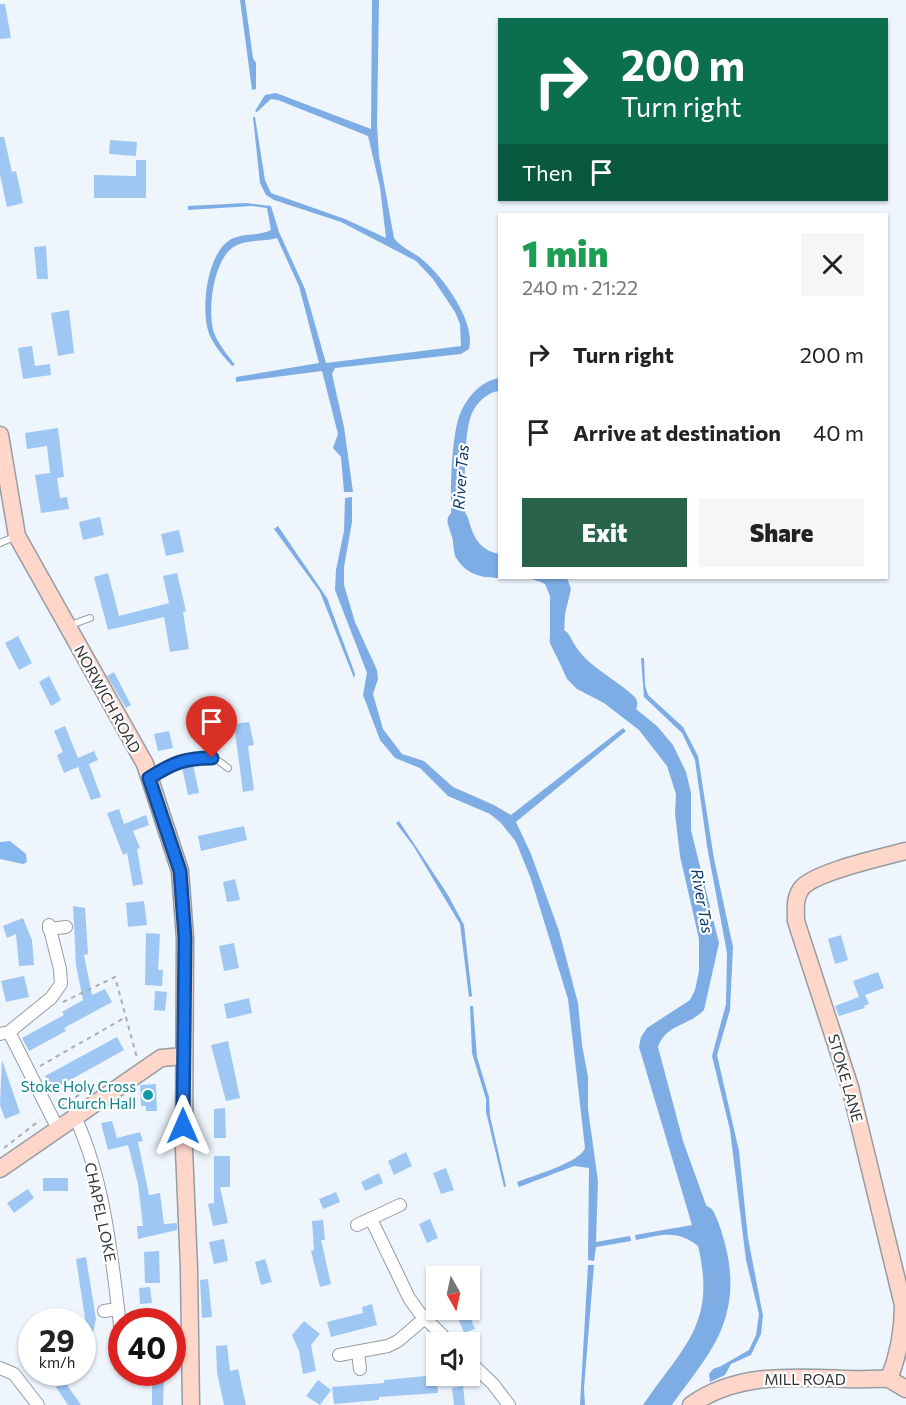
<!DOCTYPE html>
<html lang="en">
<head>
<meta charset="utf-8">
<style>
	body { margin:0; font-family:Commissioner,sans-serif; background:#f6f6f6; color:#222; height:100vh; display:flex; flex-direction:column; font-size:22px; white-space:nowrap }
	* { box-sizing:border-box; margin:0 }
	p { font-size:20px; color:#767676 }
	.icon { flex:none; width:33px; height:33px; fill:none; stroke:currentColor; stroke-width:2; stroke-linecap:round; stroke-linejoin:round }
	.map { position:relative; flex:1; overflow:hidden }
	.details { position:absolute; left:498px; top:213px; width:390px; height:366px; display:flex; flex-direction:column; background:#fff; border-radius:0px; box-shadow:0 2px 4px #0004 }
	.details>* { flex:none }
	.guide { position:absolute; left:498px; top:18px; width:390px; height:183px; border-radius:0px; box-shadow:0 2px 4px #0004; background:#0b6e4f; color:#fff; overflow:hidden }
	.needle { width:39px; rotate:171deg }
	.tools { position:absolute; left:426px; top:1266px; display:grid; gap:12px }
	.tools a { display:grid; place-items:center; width:54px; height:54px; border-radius:0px; background:#fff; box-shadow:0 2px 4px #0004; font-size:30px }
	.speed { position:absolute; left:18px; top:1308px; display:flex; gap:12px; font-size:30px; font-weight:700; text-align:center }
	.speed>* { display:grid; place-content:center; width:78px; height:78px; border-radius:50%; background:#fff; box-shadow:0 2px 4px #0004; line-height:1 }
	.speed small { font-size:15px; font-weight:400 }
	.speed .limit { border:9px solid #d22; background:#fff; color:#111 }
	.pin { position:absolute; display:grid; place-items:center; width:51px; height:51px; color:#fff; margin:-62px -26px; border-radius:50% 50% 50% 0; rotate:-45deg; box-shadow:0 0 6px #0007 }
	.pin .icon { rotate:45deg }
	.me { position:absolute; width:66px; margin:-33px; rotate:0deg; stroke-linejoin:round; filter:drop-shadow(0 0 4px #0008) }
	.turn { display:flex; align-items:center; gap:21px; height:126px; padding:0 24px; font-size:27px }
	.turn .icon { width:78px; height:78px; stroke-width:2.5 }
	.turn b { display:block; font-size:42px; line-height:51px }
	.then { display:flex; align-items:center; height:57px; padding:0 24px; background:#0003; gap:12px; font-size:22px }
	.round { display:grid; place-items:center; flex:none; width:63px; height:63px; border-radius:0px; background:#f6f6f6 }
	.overview { display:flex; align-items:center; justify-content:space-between; height:102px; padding:0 24px }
	h1 { font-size:36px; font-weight:800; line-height:45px; color:#1e9e55 }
	.cta { display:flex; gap:12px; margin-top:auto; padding:12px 24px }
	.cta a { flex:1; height:69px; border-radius:0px; background:#29634c; color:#fff; font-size:24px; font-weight:800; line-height:69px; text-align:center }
	.cta a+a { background:#f6f6f6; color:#222 }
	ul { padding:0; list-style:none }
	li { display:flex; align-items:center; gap:18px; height:78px; padding:0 24px }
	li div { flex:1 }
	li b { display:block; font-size:22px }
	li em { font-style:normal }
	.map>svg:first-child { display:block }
</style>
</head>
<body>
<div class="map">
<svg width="906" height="1405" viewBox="0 0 906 1405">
	<rect width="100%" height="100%" fill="#eef5fd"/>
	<polygon fill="#86b7ef" points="10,841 26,854 27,862 23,864 0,859 0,842"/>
	<g fill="#7eade5">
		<polygon points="240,0 245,0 253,58 256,63 256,89 252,90"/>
		<path d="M372,0H379L377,125L379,156L394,238C401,248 414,252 423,260C444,278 476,322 469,349L461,354L335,368L332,374L344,427L353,492H344L341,457L333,448L338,434L322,371L236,382V377L319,363L299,286L277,238C264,242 243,239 232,248C213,262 207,312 214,333C218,344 228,355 235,365L232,366C224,357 215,347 210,336C200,313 206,259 227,242C239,232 257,237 271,230L267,208L252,206L188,210V206L246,203L271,206L279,232L305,289L326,363L461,346L460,324L455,312L433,279L416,261L341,222L274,200L266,195L260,183L253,117H255L265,180L271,193L345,219L386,238L380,187L368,136L278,100L271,99L257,112L255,111L265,95L276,93L371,129Z"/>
		<path d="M499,378V391C488,392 477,402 472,413C461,439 466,514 466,544C472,562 482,565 499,564L500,578H567L571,589L565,614L564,636L572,660L587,677L610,688L657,726L673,745L686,772L691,793V830L719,943L704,1010C689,1026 666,1024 658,1047L683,1141L710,1216L716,1260L718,1297L715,1316L708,1331L662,1405H643C683,1346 717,1324 698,1246C677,1229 660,1235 636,1240L635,1235L692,1225L639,1047L641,1037L647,1028L690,1000L695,990L699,971V939L680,856L675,814L676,794L667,766L639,730L604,703L577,689L567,679L550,642V596L545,584C515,568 476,593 455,556C449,526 449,442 460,414C467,397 481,381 499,378Z"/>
		<path d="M352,497V522L344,567V585L355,622L377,670L378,679L373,694L383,729L402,754L424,761L453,787L494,805L511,815L623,728L626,731L516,822L531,854L559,931L578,1003L582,1045L588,1077V1109L598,1181L596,1242L630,1236L631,1241L596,1247L594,1261L588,1260L589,1168L574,1166L519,1187L517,1182C532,1176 581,1162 585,1148L568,999L531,879L516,842L501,823L490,814L448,796L420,768L395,758L380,740L363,695L367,673L335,590L336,570L344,531L345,498Z"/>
		<polygon points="278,526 327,598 355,674 354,678 320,592 274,529"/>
		<polygon points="641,658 644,658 645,685 648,695 683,727 698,756 714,859 733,947 730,1010 717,1055 739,1151 748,1238 763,1316 761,1334 751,1355 731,1364 725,1375 710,1382 709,1374 713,1369 721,1366 749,1350 756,1335 759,1314 746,1260 730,1130 712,1056 726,1004 727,953 707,846 695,760 682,733 644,697"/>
		<polygon points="399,821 448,895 464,925 472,996 469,997 460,924 414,847 396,823"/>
		<polygon points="470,1006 473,1006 477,1057 489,1097 490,1116 506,1186 504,1187 486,1112 486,1099 472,1053"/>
		<polygon points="588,1265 594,1265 584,1388 585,1405 580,1405"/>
	</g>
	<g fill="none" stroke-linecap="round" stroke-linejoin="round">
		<g stroke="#7eade5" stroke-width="21">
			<path d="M458,521C464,545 474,561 500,565"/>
			<path d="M560,640C576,674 601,681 627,704"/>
			<path d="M659,1405C694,1354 731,1323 717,1256C714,1242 711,1229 704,1216"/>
		</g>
	</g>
	<g fill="#9fc7f4">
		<polygon points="0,4 5,4 11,38 0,39"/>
		<polygon points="0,137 4,137 12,172 16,171 23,203 7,207 0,175"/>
		<polygon points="110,140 137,142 136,156 109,154"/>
		<polygon points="136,160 146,160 146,198 94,198 94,175 136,176"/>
		<polygon points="46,246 48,279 37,279 34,247"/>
		<polygon points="69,310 74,353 58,356 51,313"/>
		<polygon points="32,346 35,366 50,364 51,375 23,379 18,348"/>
		<polygon points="58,428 64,477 57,478 60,498 67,497 69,509 41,513 35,475 50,473 47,446 27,449 25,433"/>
		<polygon points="100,517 104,535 83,540 79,522"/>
		<polygon points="179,530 184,552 166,556 161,534"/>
		<polygon points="108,573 119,616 169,603 163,576 177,573 186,611 183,612 189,649 170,652 164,617 108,630 94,577"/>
		<polygon points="18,636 32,663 19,670 5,643"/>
		<polygon points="114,672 131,705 126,708 107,676"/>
		<polygon points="49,676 61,700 51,706 39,682"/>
		<polygon points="249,722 254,745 248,746 254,790 243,792 234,724"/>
		<polygon points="65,726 78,758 94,751 98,760 89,764 101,797 91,800 78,767 64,773 57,755 63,752 54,731"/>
		<polygon points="169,731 173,748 158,751 154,734"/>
		<polygon points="193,764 199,793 188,795 182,767"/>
		<polygon points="119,809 124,824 146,815 149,825 133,831 140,848 137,849 143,884 133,886 127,853 123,855 107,813"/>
		<polygon points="244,826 247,840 201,851 198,836"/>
		<polygon points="235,879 240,900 227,902 223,882"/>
		<polygon points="144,901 147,925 128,927 126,903"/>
		<polygon points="73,906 85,908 88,954 84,955 92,995 105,989 112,1002 64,1028 66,1031 29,1051 22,1038 64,1015 62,1012 83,1000 76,965"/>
		<polygon points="23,918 32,940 34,965 19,966 16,934 7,938 3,926"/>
		<polygon points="146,933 160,934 158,970 163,970 162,986 145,985"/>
		<polygon points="841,935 848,960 835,964 828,939"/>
		<polygon points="234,943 239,968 224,971 219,946"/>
		<polygon points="878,972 884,988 865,995 869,1004 864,1006 865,1008 839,1016 835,1006 859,997 853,981"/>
		<polygon points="24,976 29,997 6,1002 1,981"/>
		<polygon points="155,991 167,992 165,1011 154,1010"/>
		<polygon points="249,998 252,1013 227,1019 224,1004"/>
		<polygon points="117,1037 124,1050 52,1090 45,1076"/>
		<polygon points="228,1041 240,1098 226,1101 211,1045"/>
		<polygon points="2,1060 20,1113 5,1119 0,1105"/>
		<polygon points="156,1084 157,1111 146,1111 146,1106 141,1106 140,1085"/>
		<polygon points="225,1108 226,1138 214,1138 214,1109"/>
		<polygon points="112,1121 117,1138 140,1132 143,1141 138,1142 149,1195 160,1193 164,1224 177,1223 177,1230 138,1239 137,1226 143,1226 138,1184 128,1145 108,1150 101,1123"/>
		<polygon points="406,1152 412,1166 394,1175 388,1161"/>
		<polygon points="214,1156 230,1156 230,1187 220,1187 228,1223 213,1226 208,1204 214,1203"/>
		<polygon points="446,1168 454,1190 441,1194 433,1173"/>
		<polygon points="379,1173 383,1183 365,1191 361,1182"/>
		<rect x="43" y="1178" width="25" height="13"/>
		<polygon points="28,1189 34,1198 14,1213 7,1203"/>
		<polygon points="336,1192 340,1202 323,1209 319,1199"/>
		<polygon points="430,1219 438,1238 427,1243 419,1224"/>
		<polygon points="323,1220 325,1240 321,1240 331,1284 320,1287 311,1251 314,1250 312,1221"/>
		<polygon points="224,1239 228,1261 214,1264 209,1242"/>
		<polygon points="159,1251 160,1283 145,1283 144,1252"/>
		<polygon points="86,1257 96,1319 87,1362 82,1361 82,1332 85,1318 76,1259"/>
		<polygon points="265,1259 272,1282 261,1285 255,1262"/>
		<polygon points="208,1279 212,1317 202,1318 200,1280"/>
		<polygon points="150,1287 152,1303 140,1304 139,1288"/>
		<polygon points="372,1304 377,1325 331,1337 327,1322 363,1313 362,1307"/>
		<polygon points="455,1310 467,1310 475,1329 464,1333"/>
		<polygon points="304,1321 320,1334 311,1345 316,1371 303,1374 299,1351 292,1335"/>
		<polygon points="227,1345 230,1371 238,1369 246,1405 224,1405 217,1373 216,1346"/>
		<polygon points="46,1372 58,1372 81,1405 68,1405"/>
		<polygon points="436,1375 438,1393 379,1397 379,1400 334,1404 332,1387 384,1383 384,1380"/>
		<polygon points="152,1376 164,1376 163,1405 152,1405"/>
		<polygon points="318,1380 331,1390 320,1405 306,1396"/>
		<polygon points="463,1386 465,1405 454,1405 452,1388"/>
	</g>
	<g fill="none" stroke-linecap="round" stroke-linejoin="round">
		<g stroke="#969ca3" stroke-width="8">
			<g id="lane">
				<polyline points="0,543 16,536"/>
				<polyline points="68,626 90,618"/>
				<path d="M150,778C167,766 190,752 212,758C217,759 224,765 228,768"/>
			</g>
		</g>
		<g stroke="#969ca3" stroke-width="14">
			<g id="street">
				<polyline points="49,929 66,927"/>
				<polyline points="9,1032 58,1129"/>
				<polyline points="0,1034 9,1032 51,998 61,984 60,969 49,925"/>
				<path d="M75,1117C104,1178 112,1258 120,1325"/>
				<polyline points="371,1219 409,1298 419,1312 449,1342"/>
				<polyline points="357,1225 400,1205"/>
				<polyline points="104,1311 118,1309"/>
				<polyline points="358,1352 360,1369"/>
				<polyline points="339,1355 388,1346 398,1341 425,1318"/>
				<polyline points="470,1362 493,1384 509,1405"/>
				<polyline points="0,1368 14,1374 38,1405"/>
			</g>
		</g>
		<g stroke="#969ca3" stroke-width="19">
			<g id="secondary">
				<polyline points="0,435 17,536 145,764 180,871 185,938 184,1149 189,1269 191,1405"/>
				<polyline points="0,1169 161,1058 183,1056"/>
				<path d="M889,1379C899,1354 903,1332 903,1305L850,1087L796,921C796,911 794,899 801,889C813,872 884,857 906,851"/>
				<path d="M691,1405C737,1372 794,1377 848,1379C862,1380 875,1378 889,1379L906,1389"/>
			</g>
		</g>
		<g stroke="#a9aeb4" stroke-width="2" stroke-dasharray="4.5 4.5" stroke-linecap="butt">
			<polyline points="63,1002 115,977 137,1058"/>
			<polyline points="40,1066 126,1017"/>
			<polyline points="60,1107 93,1086"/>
			<polyline points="4,1148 40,1120"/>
		</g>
		<use href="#lane" stroke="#fff" stroke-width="6"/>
		<use href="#street" stroke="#fff" stroke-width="12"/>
		<use href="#secondary" stroke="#ffd7ca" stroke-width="16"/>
	</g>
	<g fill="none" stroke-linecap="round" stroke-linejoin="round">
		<g stroke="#114b97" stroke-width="15">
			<path id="route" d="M183,1126L185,938L180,871L149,778C173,763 184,758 212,758"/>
		</g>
		<use href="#route" stroke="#1a73e8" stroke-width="10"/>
	</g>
	<circle fill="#0f9aa8" stroke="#fff" stroke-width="2" cx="148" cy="1095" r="6"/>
	<g text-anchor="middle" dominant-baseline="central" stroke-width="4.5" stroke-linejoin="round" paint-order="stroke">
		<g font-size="15" fill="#303235" stroke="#fff">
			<text transform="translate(108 699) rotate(61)">NORWICH ROAD</text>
			<text transform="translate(846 1078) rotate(74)">STOKE LANE</text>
			<text transform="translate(101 1212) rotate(78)">CHAPEL LOKE</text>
			<text x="805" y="1379">MILL ROAD</text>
		</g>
		<g font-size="15" fill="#0d838f" stroke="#fff" text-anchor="end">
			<text x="136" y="1086">Stoke Holy Cross<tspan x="136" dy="17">Church Hall</tspan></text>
		</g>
		<g font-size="16" font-style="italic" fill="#0a3c6e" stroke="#fff">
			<text transform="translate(460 477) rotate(-86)">River Tas</text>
			<text transform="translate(703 901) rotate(80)">River Tas</text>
		</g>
	</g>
</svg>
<div class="tools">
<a><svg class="needle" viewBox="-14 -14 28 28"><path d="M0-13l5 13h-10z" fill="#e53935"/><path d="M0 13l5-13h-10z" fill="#767676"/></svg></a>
<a><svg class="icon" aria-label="sound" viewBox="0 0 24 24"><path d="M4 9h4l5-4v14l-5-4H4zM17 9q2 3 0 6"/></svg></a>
</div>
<div class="speed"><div>29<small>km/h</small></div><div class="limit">40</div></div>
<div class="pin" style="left:212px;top:758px;background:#d93025"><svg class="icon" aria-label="arrive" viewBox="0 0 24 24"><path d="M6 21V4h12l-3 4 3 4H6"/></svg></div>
<svg class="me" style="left:183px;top:1126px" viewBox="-20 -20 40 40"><path d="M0-17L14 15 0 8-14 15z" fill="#1a73e8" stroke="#fff" stroke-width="4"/></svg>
<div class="guide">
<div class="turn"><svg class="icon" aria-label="right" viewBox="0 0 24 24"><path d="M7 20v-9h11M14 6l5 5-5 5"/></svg><div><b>200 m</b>Turn right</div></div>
<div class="then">Then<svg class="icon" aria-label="arrive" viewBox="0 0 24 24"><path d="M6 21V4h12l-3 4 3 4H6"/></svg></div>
</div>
<section class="details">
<div class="overview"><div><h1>1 min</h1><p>240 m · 21:22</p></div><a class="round"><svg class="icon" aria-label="close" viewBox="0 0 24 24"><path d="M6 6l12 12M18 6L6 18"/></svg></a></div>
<ul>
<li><svg class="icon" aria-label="right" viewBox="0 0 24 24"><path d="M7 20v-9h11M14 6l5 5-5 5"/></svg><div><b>Turn right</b></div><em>200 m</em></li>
<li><svg class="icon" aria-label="arrive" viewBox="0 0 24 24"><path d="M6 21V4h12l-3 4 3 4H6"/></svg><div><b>Arrive at destination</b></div><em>40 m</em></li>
</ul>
<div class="cta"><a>Exit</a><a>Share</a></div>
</section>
</div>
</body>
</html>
